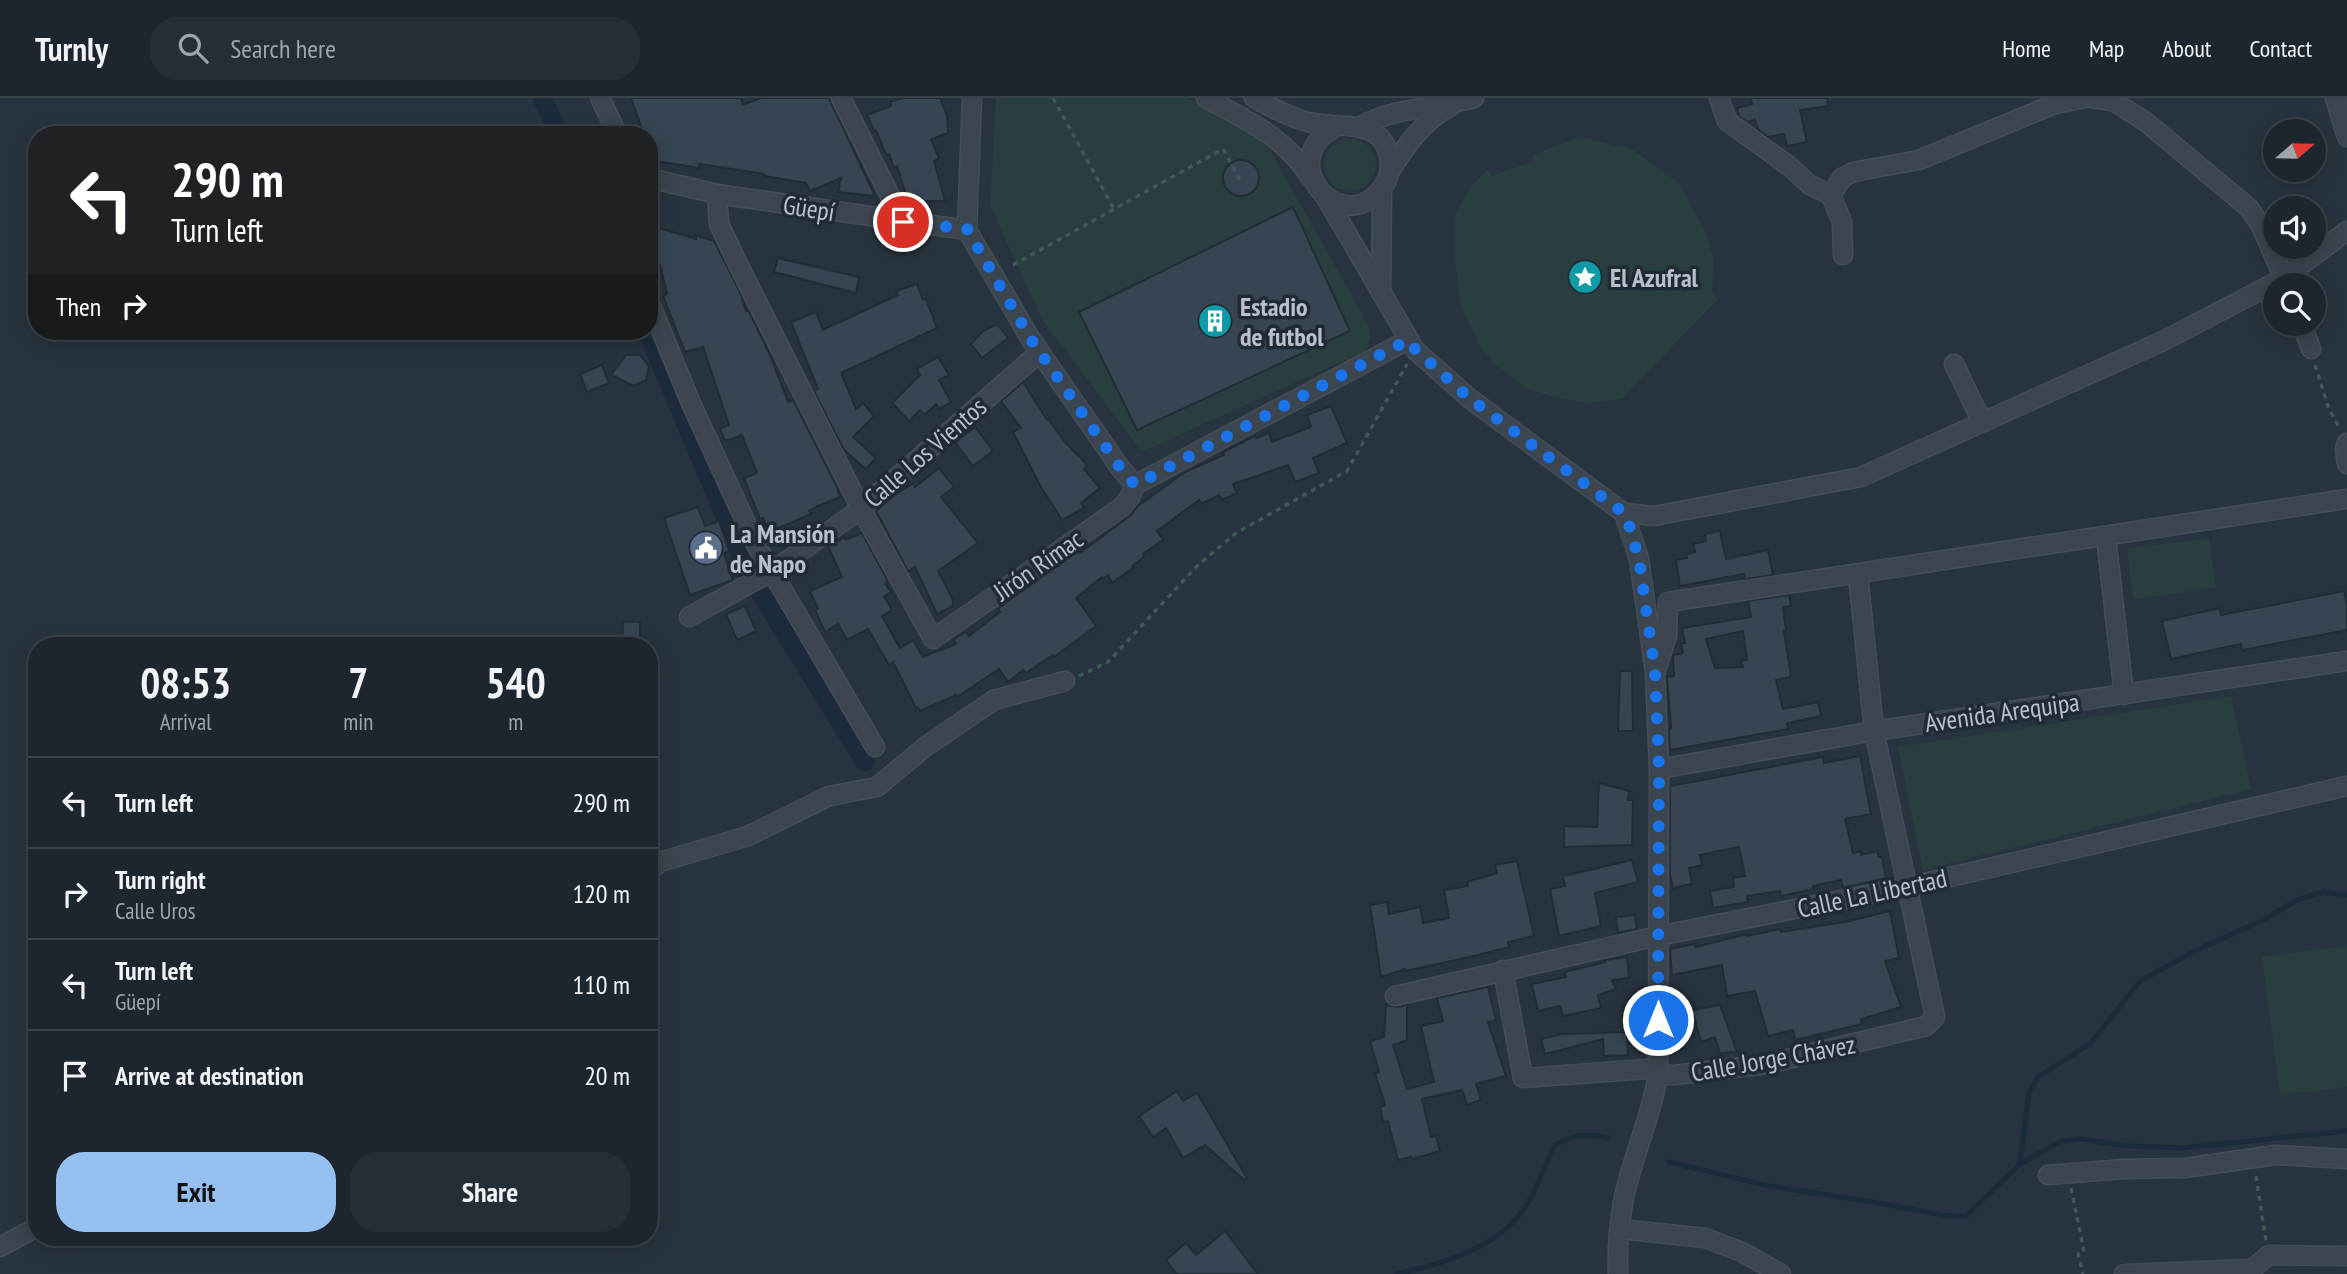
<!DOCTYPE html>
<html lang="en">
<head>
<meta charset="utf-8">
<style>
	body { margin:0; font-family:"PT Sans Narrow",sans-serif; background:#252e36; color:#f1f3f6; height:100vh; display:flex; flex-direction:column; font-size:26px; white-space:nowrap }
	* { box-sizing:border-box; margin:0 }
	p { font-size:23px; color:#a0a5aa }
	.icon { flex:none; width:38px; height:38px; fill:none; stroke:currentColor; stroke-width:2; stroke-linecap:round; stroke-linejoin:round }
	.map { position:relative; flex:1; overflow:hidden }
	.sheet { position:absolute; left:28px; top:539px; width:630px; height:609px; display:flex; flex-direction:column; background:#1d262e; border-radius:28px; box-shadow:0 4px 18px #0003,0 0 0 2px #3b434a }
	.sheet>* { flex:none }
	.hud { position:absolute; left:28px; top:28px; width:630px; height:214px; border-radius:28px; box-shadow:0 4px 18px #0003,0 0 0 2px #3b434a; background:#202124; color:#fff; overflow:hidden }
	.needle { width:46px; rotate:70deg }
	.tools { position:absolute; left:2263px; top:21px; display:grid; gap:14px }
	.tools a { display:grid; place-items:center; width:63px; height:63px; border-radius:50%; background:#1d262e; box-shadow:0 4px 18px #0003,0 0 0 2px #3b434a; font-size:35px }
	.pin { position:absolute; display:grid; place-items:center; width:60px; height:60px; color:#fff; margin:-30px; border:4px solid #fff; border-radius:50%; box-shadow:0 2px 7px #0007 }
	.me { position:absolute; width:77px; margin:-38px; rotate:0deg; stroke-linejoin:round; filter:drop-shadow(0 0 5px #0008) }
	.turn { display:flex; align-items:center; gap:24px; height:147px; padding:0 28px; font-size:32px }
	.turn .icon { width:91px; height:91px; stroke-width:2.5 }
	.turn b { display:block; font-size:49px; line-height:60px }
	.then { display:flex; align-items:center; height:66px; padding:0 28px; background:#0003; gap:14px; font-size:26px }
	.eta { display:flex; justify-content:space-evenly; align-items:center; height:119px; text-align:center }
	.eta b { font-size:42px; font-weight:800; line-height:49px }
	.cta { display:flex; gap:14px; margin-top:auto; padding:14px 28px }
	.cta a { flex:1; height:80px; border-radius:28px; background:#95c0f1; color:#111; font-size:28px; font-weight:800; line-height:80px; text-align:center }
	.cta a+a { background:#252e36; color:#f1f3f6 }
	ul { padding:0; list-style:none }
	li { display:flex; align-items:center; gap:21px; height:91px; padding:0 28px; border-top:2px solid #3b434a }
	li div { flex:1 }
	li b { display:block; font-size:26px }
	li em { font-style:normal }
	header { display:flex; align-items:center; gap:42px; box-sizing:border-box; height:98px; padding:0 35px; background:#1d262e; border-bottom:2px solid #3b434a }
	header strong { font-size:33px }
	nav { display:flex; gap:38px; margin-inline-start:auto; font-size:24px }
	.search { width:490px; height:63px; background:#252e36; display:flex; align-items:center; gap:18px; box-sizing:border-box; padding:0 24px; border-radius:28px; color:#a0a5aa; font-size:26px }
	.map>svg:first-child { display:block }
</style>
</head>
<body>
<header>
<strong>Turnly</strong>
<div class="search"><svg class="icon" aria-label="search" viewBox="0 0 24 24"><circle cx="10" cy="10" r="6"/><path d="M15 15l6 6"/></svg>Search here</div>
<nav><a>Home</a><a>Map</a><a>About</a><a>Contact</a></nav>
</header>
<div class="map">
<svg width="2347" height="1176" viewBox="0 0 2347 1176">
	<rect width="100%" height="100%" fill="#27333e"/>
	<g fill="#293f3f">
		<polygon points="996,0 1187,0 1255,36 1271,54 1369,228 1370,241 1365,253 1142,354 1042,222 990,107"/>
		<polygon points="1580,39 1632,51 1679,85 1706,135 1714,163 1712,195 1718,201 1622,301 1586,305 1554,299 1526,290 1494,266 1480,249 1461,208 1455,161 1455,117 1470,89 1488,71 1492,78 1534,63 1532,57"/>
		<circle cx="1350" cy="67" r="26"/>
		<polygon points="2209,440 2216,490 2133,501 2127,451"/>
		<polygon points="2231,598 2251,691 1923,772 1898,649"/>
		<polygon points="2347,848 2347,989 2280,997 2262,858"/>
	</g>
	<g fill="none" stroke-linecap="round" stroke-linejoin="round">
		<g stroke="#1b2b3c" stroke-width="5">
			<polyline points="1669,1064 1769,1088 1873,1104 1948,1118 1966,1118 2020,1066 2062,1043 2082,1041 2128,1048 2182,1050 2347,1033"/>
			<polyline points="2020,1066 2029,994 2038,979 2091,945 2140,883 2195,853 2265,821 2297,802 2323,794 2347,797"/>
			<path d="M1397,1176C1445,1165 1500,1150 1527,1106C1539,1087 1545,1066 1555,1047C1574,1036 1588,1035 1608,1040"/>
		</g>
		<g stroke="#1b2b3c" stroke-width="19">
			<polyline points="542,0 560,37"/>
			<polyline points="647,233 748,473"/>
			<polyline points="761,496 865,664"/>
		</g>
	</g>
	<g fill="#374552" stroke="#222c36" stroke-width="2" fill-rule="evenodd">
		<polygon points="631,0 741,0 743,7 761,0 829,0 875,98 838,94 841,80 810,93 806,85 765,78 764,76 699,66 699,70 656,63 649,48 649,37 644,37"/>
		<polygon points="903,0 940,0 947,17 948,35 931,41 939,61 934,63 945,103 908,103 897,68 894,70 889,56 886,57 876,32 874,33 867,17 891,8 890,4"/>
		<polygon points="1750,0 1827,0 1828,8 1800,12 1807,44 1787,48 1784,36 1768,39 1758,31 1755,22 1747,24 1739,18 1737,10 1752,6"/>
		<circle cx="1241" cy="80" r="18"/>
		<polygon points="1293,109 1350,233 1137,332 1079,214"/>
		<polygon points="649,127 696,141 695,137 714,143 740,194 746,213 748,212 770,257 788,304 793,302 836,387 840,399 818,408 809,413 811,416 769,434 763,420 760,421 744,380 757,375 742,337 725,343 720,330 729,327 703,249 685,254 663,198 667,196 660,167 649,170"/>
		<polygon points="778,160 859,179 856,195 774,174"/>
		<polygon points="917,186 923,202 926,201 937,230 841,275 856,311 863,305 874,318 853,339 876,360 866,371 844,352 814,293 818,291 791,224 816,214 823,232 898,197 896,193"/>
		<polygon points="997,226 1008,240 982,260 971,246 983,233"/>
		<polygon points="626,257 640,257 649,268 646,282 634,288 611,277"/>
		<polygon points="938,259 949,277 939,282 951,304 939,311 936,306 924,317 920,312 909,323 892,305 920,277 917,271"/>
		<polygon points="602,267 609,285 587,294 580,276"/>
		<polygon points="1023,284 1047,322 1048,321 1066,345 1077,357 1078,356 1087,368 1084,371 1100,390 1081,405 1085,409 1062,422 1041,389 1013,334 1021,330 1001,303"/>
		<polygon points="1331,308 1347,345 1313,360 1319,375 1295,384 1288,367 1233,386 1237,395 1222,402 1219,397 1201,406 1199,402 1157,433 1163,442 1143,456 1144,459 1132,468 1133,470 1112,485 1108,477 1103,481 1102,479 1076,500 1096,528 1054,559 1053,557 1026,575 1023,572 1008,584 999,571 957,599 956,597 920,613 918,609 916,610 893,564 889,567 868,531 847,542 838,526 825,534 815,512 818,511 810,493 842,479 828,448 845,439 846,442 862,435 888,483 885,485 891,494 884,498 892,512 882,518 900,550 913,542 923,559 956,546 953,542 965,534 969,538 1000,514 998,511 1006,504 1078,453 1080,455 1131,417 1138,408 1185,374 1224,357 1223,354 1255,338 1256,340 1269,335 1272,344 1311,329 1307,317"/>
		<polygon points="975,329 993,353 973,368 955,344"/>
		<polygon points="939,370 954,389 941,399 978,445 938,473 953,502 953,508 937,516 915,469 908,473 876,413 897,395 913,386 915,389"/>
		<polygon points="698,409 705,428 719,423 729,453 724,455 733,482 690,497 664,420"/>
		<polygon points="1720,433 1726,461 1768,452 1773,477 1745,481 1744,476 1680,488 1676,462 1687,460 1686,456 1695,454 1693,446 1706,443 1705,436"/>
		<polygon points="2344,493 2347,507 2347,532 2242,552 2241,546 2171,561 2162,523 2220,510 2221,517"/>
		<path d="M1789,497L1791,508L1783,509L1786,532L1784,533L1791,579L1776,582L1783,611L1818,604L1821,618L1787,625L1788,631L1670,652L1669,631L1671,630L1667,579L1674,578L1673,557L1683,555L1681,545H1685L1682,530L1751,519L1748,503ZM1743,533L1747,562L1741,563L1743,569L1715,570L1706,541Z"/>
		<polygon points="745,508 756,533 737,542 726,516"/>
		<polygon points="623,524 640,524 640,545 622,545"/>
		<polygon points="1620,573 1632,573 1633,633 1618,633"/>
		<polygon points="1860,658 1871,716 1845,721 1853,755 1861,753 1861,757 1877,753 1879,759 1882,759 1886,780 1843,790 1841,782 1813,788 1814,791 1781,798 1780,793 1747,798 1748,804 1713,810 1710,793 1734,789 1733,780 1745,778 1739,749 1700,757 1702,767 1689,770 1692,786 1673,790 1670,777 1670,688 1823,659 1824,665"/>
		<polygon points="1599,685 1629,693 1628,702 1633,702 1632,747 1564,749 1564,728 1597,729"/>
		<polygon points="1632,762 1638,784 1595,795 1601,828 1559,838 1550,791 1565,788 1563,778"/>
		<polygon points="1517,763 1534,838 1508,844 1509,849 1478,857 1406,873 1405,871 1381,879 1370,807 1387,804 1389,816 1420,809 1423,825 1449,820 1444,792 1468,788 1467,784 1497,775 1495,767"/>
		<polygon points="1890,813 1899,860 1885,863 1901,909 1861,921 1862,926 1795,942 1793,932 1768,938 1755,893 1727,898 1722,867 1672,877 1670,851 1695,846 1696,849 1747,836 1747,838 1780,831 1781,834 1850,823"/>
		<polygon points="1635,817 1637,831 1618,835 1616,819"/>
		<polygon points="1627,859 1629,880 1612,882 1616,891 1598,897 1601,910 1563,918 1560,908 1538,913 1532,886 1566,879 1565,874 1605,864 1605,862"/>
		<polygon points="1488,889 1496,923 1488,924 1506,978 1476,986 1481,1002 1467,1007 1462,992 1422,1001 1431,1039 1436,1038 1440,1053 1412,1061 1411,1059 1398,1062 1388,1023 1383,1024 1380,1009 1385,1007 1375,975 1379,974 1370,943 1384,939 1386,907 1397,909 1407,907 1407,942 1393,947 1407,991 1434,984 1421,928 1443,923 1437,900"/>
		<polygon points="1720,907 1737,954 1720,955 1715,939 1701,944 1692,912"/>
		<polygon points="1627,934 1628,957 1604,958 1603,941 1545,956 1541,941 1561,936"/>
		<polygon points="1177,993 1183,1003 1197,995 1247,1080 1244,1082 1205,1047 1183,1060 1166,1030 1153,1039 1139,1018"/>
		<polygon points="1225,1133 1258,1176 1177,1176 1166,1162 1186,1145 1196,1157"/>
	</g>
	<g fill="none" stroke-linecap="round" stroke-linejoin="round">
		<g stroke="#454e58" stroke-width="21">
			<g id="minor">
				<polyline points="600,0 618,37"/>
				<polyline points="841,0 903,124"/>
				<path d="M1206,0C1248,23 1284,38 1311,80"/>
				<path d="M1254,0C1271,9 1289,19 1308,24C1341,32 1388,17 1390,68C1390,79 1384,89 1377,96C1334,137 1274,58 1338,28"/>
				<polyline points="1719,0 1727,23 1789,68 1810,87 1831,97 1842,124 1843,157"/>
				<polyline points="2091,0 2113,3 2146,24 2249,110 2260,126 2287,187"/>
				<polyline points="2335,0 2347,39"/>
				<path d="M1361,28C1396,9 1436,10 1474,0"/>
				<path d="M1390,73C1407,46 1423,23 1451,8"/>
				<polyline points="649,80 717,96 967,132"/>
				<polyline points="717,96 719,126 738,166 861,411 933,541 1122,409 1130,399 1135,387"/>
				<polyline points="1831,97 1842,80 1853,74 1919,62 2055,6 2086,0"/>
				<path d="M1325,98L1415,252L1469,300L1624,415L1639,461L1655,574L1659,671L1658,977C1651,1021 1631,1061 1623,1105C1619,1128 1617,1153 1618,1176"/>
				<polyline points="967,132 1030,240 1121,371 1135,387 1408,242"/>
				<polyline points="967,132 972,0"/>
				<polyline points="1381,194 1382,91"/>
				<polyline points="649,203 690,303 756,447 875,649"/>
				<polyline points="2302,226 2311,251"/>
				<polyline points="1954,266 1982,324"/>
				<polyline points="2347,345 2345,351 2347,366"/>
				<polyline points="1624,415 1654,418 1861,379 2163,243 2284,180 2347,133"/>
				<polyline points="2106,439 2124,597"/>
				<polyline points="689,519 771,474 861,411 1040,254"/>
				<polyline points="1656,572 1667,538 1668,504 2347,401"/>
				<polyline points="1659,671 1874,633 2347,563"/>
				<polyline points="649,773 660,764 748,738 829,698 877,689 925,649 994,602 1065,583"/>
				<polyline points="1503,872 1523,980 1647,971 1658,977 1674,977 1767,966 1926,928 1935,919 1874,633 1858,476"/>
				<polyline points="1395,898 1658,838 1907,789 2347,688"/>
				<polyline points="2048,1077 2123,1071 2185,1070 2276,1057 2347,1061"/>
				<polyline points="1620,1131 1705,1140 1742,1154 1781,1176"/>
				<polyline points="0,1149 37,1129"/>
				<polyline points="2124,1176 2252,1171 2269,1157 2347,1158"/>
			</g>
		</g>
		<g stroke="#425757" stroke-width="3.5" stroke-dasharray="5 5" stroke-linecap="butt">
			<polyline points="1053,0 1114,111"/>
			<polyline points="1013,167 1223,51 1240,82"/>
			<polyline points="2315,267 2329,311 2340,331"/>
			<polyline points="1079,578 1108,564 1197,468 1236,435 1347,373 1407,266"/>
			<polyline points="2256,1078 2266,1143"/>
			<polyline points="2071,1090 2084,1154 2078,1156 2083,1176"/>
		</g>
		<use href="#minor" stroke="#3b454f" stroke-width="18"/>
	</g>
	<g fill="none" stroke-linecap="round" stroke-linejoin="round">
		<polyline stroke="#1a73e8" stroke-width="12" stroke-dasharray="0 21.6" points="903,124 967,131 1030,240 1121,371 1135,387 1408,242 1415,251 1469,300 1624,415 1629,427 1639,461 1655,574 1659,671 1658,922"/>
	</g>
	<defs>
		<g id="sight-disc" transform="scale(1.75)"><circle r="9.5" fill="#0f9aa8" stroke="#202a34"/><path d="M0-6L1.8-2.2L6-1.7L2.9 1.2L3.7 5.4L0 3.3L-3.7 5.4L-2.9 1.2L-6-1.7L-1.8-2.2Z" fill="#fff"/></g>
		<g id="building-disc" transform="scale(1.75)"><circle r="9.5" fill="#0f9aa8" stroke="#202a34"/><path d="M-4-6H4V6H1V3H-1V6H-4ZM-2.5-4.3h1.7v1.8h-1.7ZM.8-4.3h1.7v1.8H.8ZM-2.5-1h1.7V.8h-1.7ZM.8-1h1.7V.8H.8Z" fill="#fff"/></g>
		<g id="civic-disc" transform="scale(1.75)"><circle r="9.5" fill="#5c6f8a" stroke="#202a34"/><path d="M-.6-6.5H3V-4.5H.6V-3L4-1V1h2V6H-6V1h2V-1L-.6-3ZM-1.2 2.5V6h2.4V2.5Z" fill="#fff"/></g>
	</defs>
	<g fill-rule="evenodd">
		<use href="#sight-disc" x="1585" y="179"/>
		<use href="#building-disc" x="1215" y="223"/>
		<use href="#civic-disc" x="706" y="450"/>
	</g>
	<g text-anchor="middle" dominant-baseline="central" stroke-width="7" stroke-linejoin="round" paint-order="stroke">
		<g font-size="26" fill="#b8c0c9" stroke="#202a34">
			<text transform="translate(809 110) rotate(9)">Güepí</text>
			<text transform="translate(925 354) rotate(-41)">Calle Los Vientos</text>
			<text transform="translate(1038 467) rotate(-35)">Jirón Rímac</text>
			<text transform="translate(2002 614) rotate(-8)">Avenida Arequipa</text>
			<text transform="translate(1872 795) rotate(-12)">Calle La Libertad</text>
			<text transform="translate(1773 960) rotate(-10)">Calle Jorge Chávez</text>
		</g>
		<g font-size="26" font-weight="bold" fill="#b8c0c9" stroke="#202a34" text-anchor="start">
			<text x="1610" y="179">El Azufral</text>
			<text x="1240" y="208">Estadio<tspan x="1240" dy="30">de futbol</tspan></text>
			<text x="730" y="435">La Mansión<tspan x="730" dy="30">de Napo</tspan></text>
		</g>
	</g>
</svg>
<div class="tools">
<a><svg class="needle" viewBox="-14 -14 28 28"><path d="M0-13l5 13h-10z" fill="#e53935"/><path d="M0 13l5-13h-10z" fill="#a0a5aa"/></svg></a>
<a><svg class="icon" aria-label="sound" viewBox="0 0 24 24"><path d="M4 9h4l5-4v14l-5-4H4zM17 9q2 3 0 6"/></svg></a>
<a><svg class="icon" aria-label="search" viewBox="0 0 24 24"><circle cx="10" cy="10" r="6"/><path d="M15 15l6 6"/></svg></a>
</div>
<div class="pin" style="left:903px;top:124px;background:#d93025"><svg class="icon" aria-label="arrive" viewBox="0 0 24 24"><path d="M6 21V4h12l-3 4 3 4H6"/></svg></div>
<svg class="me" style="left:1658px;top:922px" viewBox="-20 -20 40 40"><circle r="17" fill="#1a73e8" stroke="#fff" stroke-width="3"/><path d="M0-11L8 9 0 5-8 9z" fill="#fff"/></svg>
<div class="hud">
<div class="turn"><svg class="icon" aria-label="left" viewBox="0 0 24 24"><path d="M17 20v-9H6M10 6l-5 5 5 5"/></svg><div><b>290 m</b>Turn left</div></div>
<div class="then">Then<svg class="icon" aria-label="right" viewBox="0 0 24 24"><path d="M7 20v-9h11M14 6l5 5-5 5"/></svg></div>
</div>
<section class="sheet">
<div class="eta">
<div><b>08:53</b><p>Arrival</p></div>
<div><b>7</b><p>min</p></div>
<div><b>540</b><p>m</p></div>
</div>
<ul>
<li><svg class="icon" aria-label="left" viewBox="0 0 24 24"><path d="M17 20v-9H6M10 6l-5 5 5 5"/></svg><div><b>Turn left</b></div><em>290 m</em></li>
<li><svg class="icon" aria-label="right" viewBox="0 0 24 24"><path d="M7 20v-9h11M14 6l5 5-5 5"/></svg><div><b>Turn right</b><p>Calle Uros</p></div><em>120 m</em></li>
<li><svg class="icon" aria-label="left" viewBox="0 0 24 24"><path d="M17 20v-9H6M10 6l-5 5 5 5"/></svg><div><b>Turn left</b><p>Güepí</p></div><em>110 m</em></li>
<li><svg class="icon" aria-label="arrive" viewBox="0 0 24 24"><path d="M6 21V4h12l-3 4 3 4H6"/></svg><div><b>Arrive at destination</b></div><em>20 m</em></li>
</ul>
<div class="cta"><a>Exit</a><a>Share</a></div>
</section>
</div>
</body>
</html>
